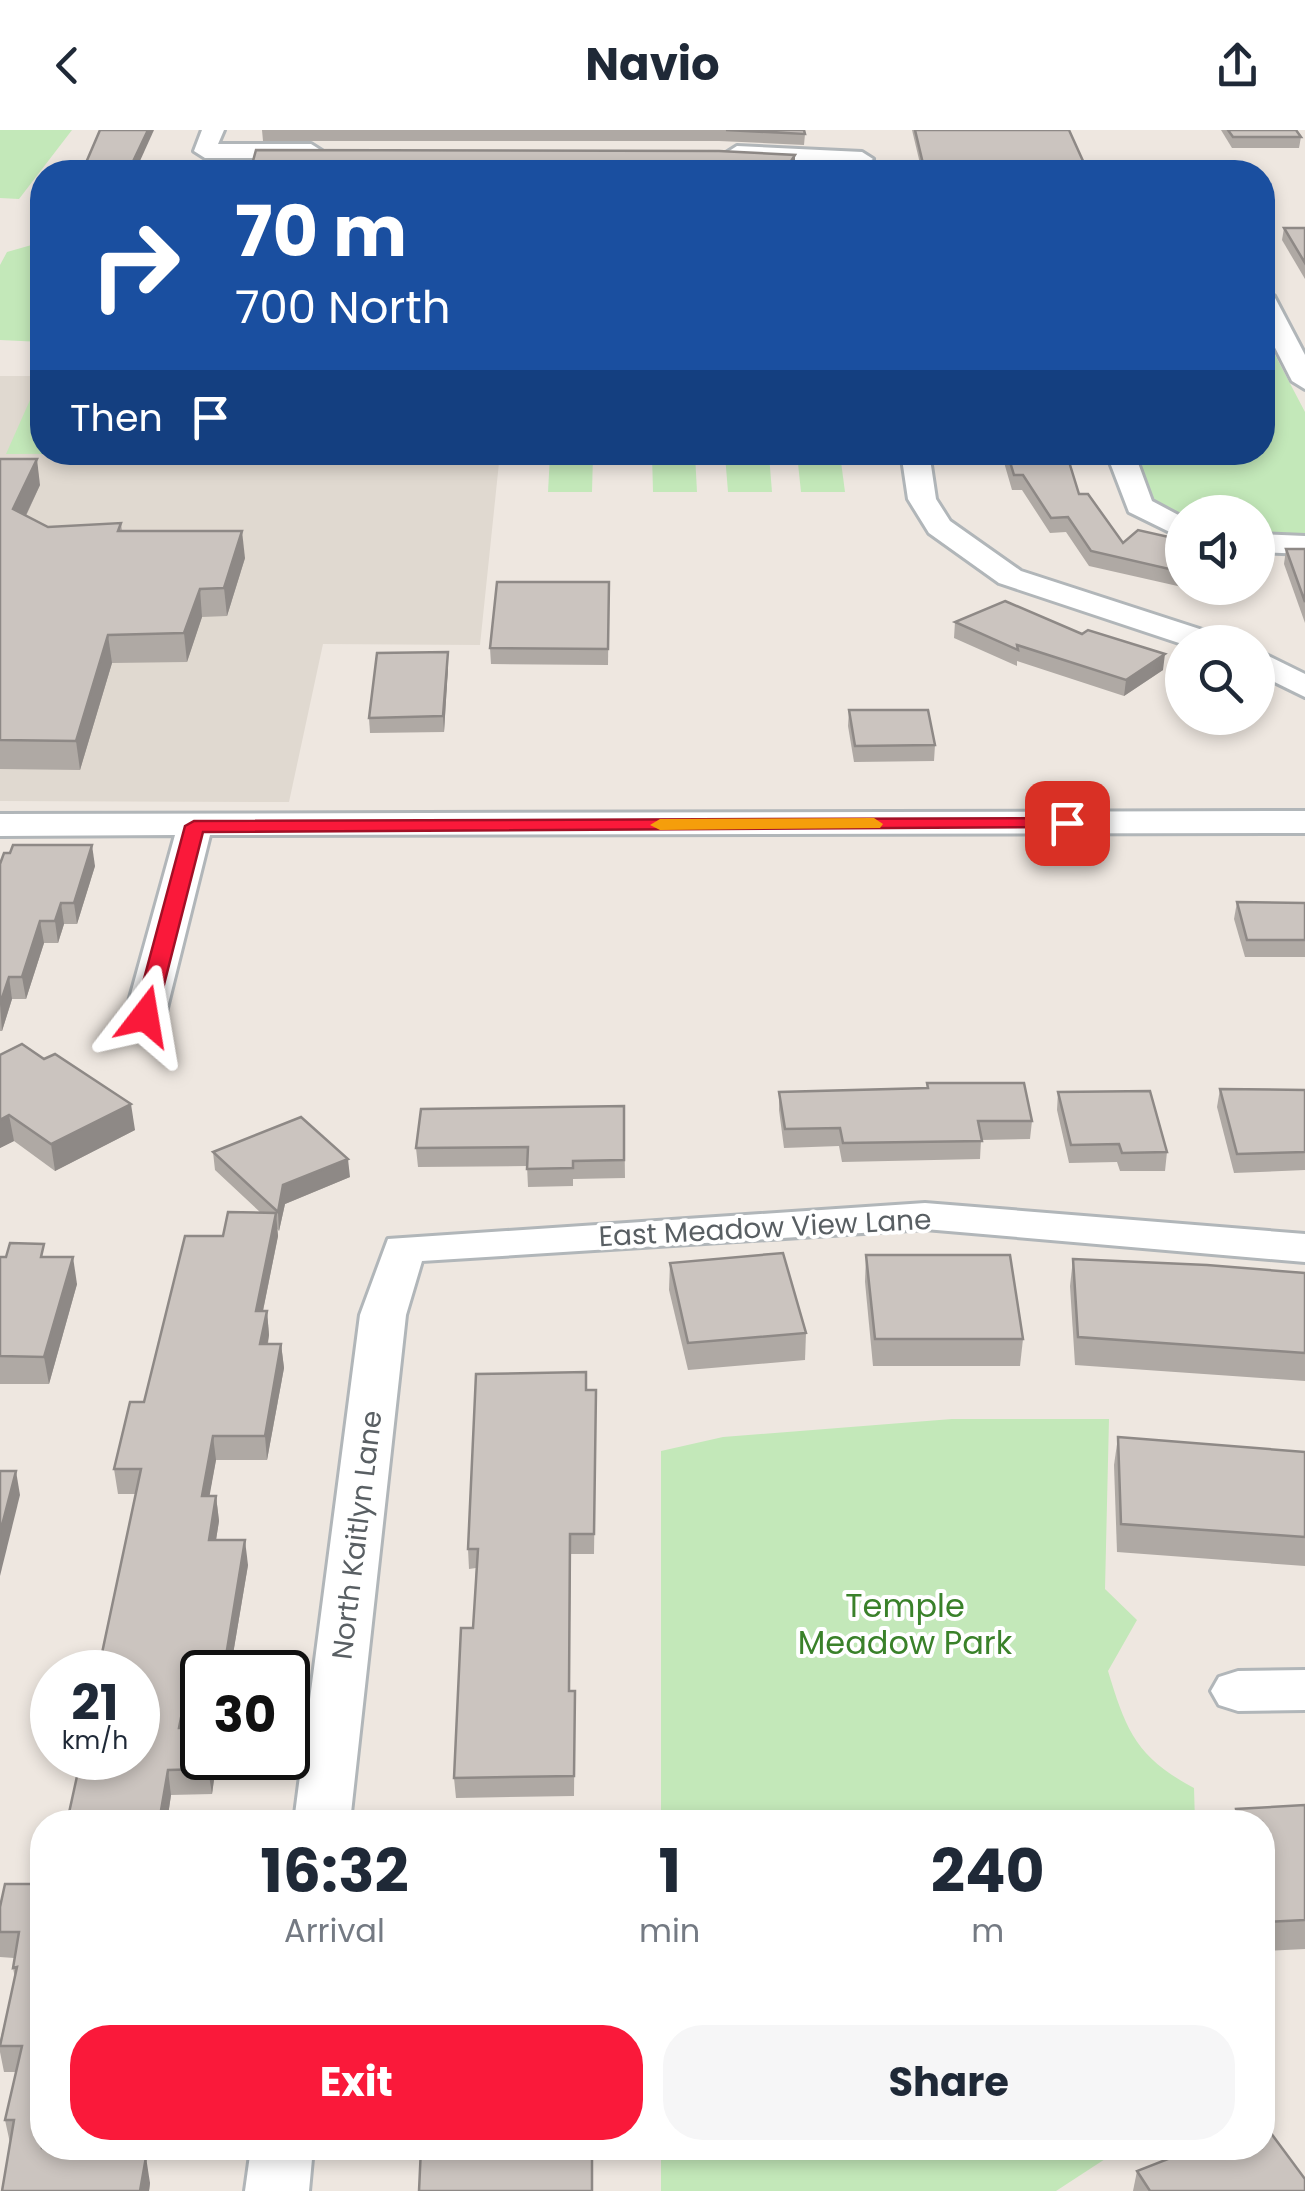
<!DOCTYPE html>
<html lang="en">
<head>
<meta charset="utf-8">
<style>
	body { margin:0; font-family:Poppins,sans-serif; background:#f6f6f7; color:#1f2937; height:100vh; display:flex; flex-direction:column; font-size:38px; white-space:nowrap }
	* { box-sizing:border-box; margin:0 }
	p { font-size:32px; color:#747a83 }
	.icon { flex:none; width:55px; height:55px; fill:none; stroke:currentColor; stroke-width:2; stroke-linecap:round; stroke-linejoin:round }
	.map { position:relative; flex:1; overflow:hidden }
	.panel { position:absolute; left:30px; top:1680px; width:1245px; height:350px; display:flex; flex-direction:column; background:#fff; border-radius:40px; box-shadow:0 5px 15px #0003 }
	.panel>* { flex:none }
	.guide { position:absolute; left:30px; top:30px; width:1245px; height:305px; border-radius:40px; box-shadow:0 5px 15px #0003; background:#1a4fa0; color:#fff; overflow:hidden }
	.buttons { position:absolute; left:1165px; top:365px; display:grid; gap:20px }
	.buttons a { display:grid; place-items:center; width:110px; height:110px; border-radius:50%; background:#fff; box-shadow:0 5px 15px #0003; font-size:50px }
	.speed { position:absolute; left:30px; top:1520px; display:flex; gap:20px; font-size:50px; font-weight:700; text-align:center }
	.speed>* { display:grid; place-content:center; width:130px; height:130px; border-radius:50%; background:#fff; box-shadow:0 5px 15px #0003; line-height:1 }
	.speed small { font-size:25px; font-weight:400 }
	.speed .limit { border:5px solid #111; border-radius:15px; background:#fff; color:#111 }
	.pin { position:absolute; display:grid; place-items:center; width:85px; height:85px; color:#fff; margin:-42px; border-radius:20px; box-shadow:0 5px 15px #0006 }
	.me { position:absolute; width:110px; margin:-55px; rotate:14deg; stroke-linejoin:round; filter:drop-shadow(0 0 8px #0008) }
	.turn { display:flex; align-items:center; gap:35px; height:210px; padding:0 40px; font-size:45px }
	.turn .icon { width:130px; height:130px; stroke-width:2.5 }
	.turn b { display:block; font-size:70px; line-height:85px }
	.then { display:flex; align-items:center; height:95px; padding:0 40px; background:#0003; gap:20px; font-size:38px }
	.eta { display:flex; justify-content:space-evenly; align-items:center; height:170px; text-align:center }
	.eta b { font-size:60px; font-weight:700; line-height:70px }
	.primary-button { display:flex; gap:20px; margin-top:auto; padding:20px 40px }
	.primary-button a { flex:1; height:115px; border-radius:40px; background:#fa193a; color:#fff; font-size:40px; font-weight:700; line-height:115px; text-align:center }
	.primary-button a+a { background:#f6f6f7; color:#1f2937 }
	header { display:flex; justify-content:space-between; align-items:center; height:130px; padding:0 40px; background:#fff; font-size:45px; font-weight:700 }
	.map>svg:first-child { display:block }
</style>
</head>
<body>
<header><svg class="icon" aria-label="back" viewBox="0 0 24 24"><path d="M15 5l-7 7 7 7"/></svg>Navio<svg class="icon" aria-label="share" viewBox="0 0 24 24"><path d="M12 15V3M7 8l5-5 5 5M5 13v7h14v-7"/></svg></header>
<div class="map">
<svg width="1305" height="2061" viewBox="0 0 1305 2061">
	<rect width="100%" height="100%" fill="#eee7e0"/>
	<polygon fill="#e0d9d0" points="0,246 42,246 42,322 500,323 480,515 323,514 289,672 0,671"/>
	<g fill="#c3e8b9">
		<polygon points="0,0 72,0 19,69 0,68"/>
		<polygon points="42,112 42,212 0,210 0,135 7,122"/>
		<path d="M1263,202L1305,282V407L1258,406V382H1182V389C1148,376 1145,354 1131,323L1262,322Z"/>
		<polygon points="42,243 42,322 345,323 6,324"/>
		<polygon points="652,324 695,324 697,362 653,362"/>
		<polygon points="797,324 840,324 845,362 801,362"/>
		<polygon points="550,325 593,325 592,362 548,362"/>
		<polygon points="725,325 769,325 772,362 728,362"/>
		<path d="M952,1289H1109L1105,1459L1137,1490L1108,1541C1126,1600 1136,1627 1194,1658L1195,1692H661V1321L723,1307Z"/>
		<polygon points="661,2018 1122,2018 1056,2061 661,2061"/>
	</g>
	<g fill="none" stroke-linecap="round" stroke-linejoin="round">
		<g stroke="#b1b6b9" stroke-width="6">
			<g id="minor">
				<polygon points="202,0 224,0 218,14 311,14 322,21 311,28 205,28 194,21"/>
				<polygon points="737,16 862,22 873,29 862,36 729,28 726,23"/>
				<polygon points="1262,159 1274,166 1305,225 1305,259 1292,251 1262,192"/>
				<polygon points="901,322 929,322 936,369 950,391 1021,441 1218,505 1223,512 1182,514 999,453 929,403 908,369"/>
				<polygon points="1106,322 1134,322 1152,371 1182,387 1182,408 1129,382"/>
				<polygon points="1258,404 1305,406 1305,424 1258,422"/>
				<polygon points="1258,521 1305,544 1305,567 1258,544"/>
				<polygon points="1305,681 1305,703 210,705 165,886 159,894 145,898 131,894 125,886 175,705 0,706 0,684"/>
				<polygon points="925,1073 1305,1104 1305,1132 925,1099 422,1131 406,1185 350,1692 294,1692 360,1185 388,1109"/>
				<polygon points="1305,1540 1305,1580 1238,1581 1219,1575 1211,1561 1219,1547 1238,1541"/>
				<polygon points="251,2018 313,2018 309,2061 245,2061"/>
			</g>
		</g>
		<use href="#minor" fill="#fff" fill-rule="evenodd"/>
	</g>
	<g fill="#afa9a4">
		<polygon points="262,0 804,0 805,4 804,15 719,11 263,11"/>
		<polygon points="912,0 1069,0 1088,42 922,42"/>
		<polygon points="1221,0 1296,0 1301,7 1299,18 1232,18"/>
		<polygon points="256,20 795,25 795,36 791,42 250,42"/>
		<polygon points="1284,98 1305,98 1305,149 1282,110"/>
		<polygon points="1001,322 1066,322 1079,364 1123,413 1182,410 1182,457 1089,436 1066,402 1050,403 1022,360 1012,360"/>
		<polygon points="0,329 40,355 26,386 48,397 121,393 122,401 245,428 227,486 202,487 187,532 112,533 80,640 0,639"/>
		<polygon points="1286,419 1305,419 1305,493 1284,434"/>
		<polygon points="609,452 608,535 491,534 490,518"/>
		<polygon points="955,492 1082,504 1163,540 1124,566 1017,531 1017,536 954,508"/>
		<polygon points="448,522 448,538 444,602 370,603 369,588"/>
		<polygon points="849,580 935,615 934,631 854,632 848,596"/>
		<polygon points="0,734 95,736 77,794 64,794 58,813 44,813 26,869 12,869 2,901 0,901"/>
		<polygon points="1237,772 1305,773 1305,827 1245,827 1234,789"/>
		<polygon points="0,925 135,1000 55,1041 14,1011 0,1018"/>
		<polygon points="927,953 1032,991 1030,1009 981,1010 980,1029 842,1032 839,1016 784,1018 779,980 779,962 927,958"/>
		<polygon points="1220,959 1305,960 1305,1040 1234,1043 1217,977"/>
		<polygon points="1058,962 1167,1022 1165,1041 1120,1041 1117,1032 1069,1033 1057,980"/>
		<polygon points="624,976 625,1048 573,1049 573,1056 528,1057 527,1036 418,1037 416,1018"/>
		<polygon points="213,1022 350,1047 285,1074 279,1101 277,1099 278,1106 263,1181 267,1181 269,1205 268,1214 281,1214 284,1238 267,1330 216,1330 209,1366 216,1366 219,1391 216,1410 248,1435 230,1542 202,1542 202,1551 196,1551 187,1598 217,1628 212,1664 171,1665 167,1692 135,1364 118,1364 114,1339 144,1272 223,1106 261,1083 215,1040"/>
		<polygon points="866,1125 1023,1209 1020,1236 873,1236 865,1152"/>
		<polygon points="0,1127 46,1127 77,1154 49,1254 0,1254"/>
		<polygon points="1073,1129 1305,1143 1305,1251 1075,1235 1070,1156"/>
		<polygon points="670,1133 806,1203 805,1230 688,1240 669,1160"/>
		<polygon points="586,1260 596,1279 594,1424 571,1424 569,1561 575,1561 574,1666 456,1668 454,1648 473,1498 476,1438 469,1439 468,1419"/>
		<polygon points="1118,1307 1305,1322 1305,1436 1117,1422 1114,1335"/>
		<polygon points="1305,1675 1305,1819 1262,1821 1262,1692 1213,1692 1213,1688 1235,1686 1236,1679"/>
		<polygon points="5,1754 132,2027 150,2053 149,2061 2,2061 10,2013 5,1990 16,1942 4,1942 0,1922 0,1911 15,1848 13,1838 14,1828 0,1827 0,1777"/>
		<polygon points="1137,2041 1305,2061 1133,2061"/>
	</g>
	<g fill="#8e8986">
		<polygon points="148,0 154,0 135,42 128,42"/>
		<polygon points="795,25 795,36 791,42 784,42"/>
		<polygon points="37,329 40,355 16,406 13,379"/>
		<polygon points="242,401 245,428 227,486 224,458"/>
		<polygon points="200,459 202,487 187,532 184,503"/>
		<polygon points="108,505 112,533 80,640 76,611"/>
		<polygon points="448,522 448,538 444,602 443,586"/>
		<polygon points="1165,524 1163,540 1124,566 1126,550"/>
		<polygon points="92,715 95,736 77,794 74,773"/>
		<polygon points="61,773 64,794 58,813 55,791"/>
		<polygon points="40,791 44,813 26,869 22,847"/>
		<polygon points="9,847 12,869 2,901 0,874"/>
		<polygon points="131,974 135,1000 55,1041 51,1014"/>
		<polygon points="9,985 14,1011 0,1018 0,990"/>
		<polygon points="348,1029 350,1047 285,1074 279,1101 278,1082 283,1055"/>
		<polygon points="276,1083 278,1106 258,1205 256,1181"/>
		<polygon points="73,1127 77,1154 49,1254 44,1227"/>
		<polygon points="267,1181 269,1205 263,1238 260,1214"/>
		<polygon points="281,1214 284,1238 267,1330 265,1306"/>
		<polygon points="213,1306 216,1330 205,1391 202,1366"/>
		<polygon points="16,1341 20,1365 0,1446 0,1403"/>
		<polygon points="216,1366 219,1391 212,1435 209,1410"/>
		<polygon points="245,1410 248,1435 230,1542 228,1542 226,1526"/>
		<polygon points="193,1526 196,1551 182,1623 179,1598"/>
		<polygon points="210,1628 217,1628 212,1664 208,1639"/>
		<polygon points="168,1640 171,1665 167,1692 159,1692"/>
		<polygon points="125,2018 134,2018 128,2053 123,2028"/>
		<polygon points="146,2027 150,2053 149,2061 140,2061"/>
	</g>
	<g fill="#cbc4bf" stroke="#8e8986" stroke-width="2.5">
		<polygon points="100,0 148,0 128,42 115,41 115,42 82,42"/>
		<polygon points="726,0 804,0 805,4"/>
		<polygon points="915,0 1069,0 1088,42 925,42"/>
		<polygon points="1228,0 1296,0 1301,7 1233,7"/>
		<polygon points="256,20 719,21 795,25 784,42 315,39 306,42 250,42"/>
		<polygon points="1284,98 1305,98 1305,133"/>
		<polygon points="1007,322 1066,322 1079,364 1088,364 1123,413 1138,400 1182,410 1182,442 1091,421 1068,387 1051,388 1023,345 1014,345"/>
		<polygon points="0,329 37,329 13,379 48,397 121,393 118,401 242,401 224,458 200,459 184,503 108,505 76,611 0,610"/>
		<polygon points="1286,419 1305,419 1305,472"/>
		<polygon points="497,452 609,452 608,519 490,518"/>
		<polygon points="1005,471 1082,504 1088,500 1165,524 1126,550 1017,515 1018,520 955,492"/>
		<polygon points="448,522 443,586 369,588 377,523"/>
		<polygon points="849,580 928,580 935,615 855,616"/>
		<polygon points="13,715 92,715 74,773 61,773 55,791 40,791 22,847 9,847 0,874 0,734 4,723 10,723"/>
		<polygon points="1237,772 1305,773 1305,810 1247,810"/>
		<polygon points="22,914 44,929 55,924 131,974 51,1014 9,985 0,990 0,925"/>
		<polygon points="927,953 1024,953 1032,991 978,991 982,1011 843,1013 840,998 785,999 779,962 928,958"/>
		<polygon points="1220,959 1305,960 1305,1022 1237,1024"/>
		<polygon points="1150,961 1167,1022 1122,1023 1119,1014 1071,1015 1058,962"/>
		<polygon points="624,976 624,1030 573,1031 573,1038 527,1039 528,1017 416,1018 421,979"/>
		<polygon points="301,987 348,1029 283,1055 278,1082 213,1022"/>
		<polygon points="228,1082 276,1083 256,1181 267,1181 260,1214 281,1214 265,1306 213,1306 202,1366 216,1366 209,1410 245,1410 226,1526 193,1526 179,1598 202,1598 202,1628 210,1628 208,1639 168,1640 159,1692 67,1692 81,1628 138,1628 138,1542 98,1542 141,1339 114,1339 130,1272 144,1272 185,1106 223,1106"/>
		<polygon points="10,1113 44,1114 41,1127 73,1127 44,1227 0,1226 0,1127 6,1127"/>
		<polygon points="783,1123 806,1203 688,1213 670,1133"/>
		<polygon points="866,1125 1010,1125 1023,1209 875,1209"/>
		<polygon points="1073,1129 1207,1135 1305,1143 1305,1223 1078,1207"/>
		<polygon points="586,1242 586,1260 596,1260 594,1404 570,1404 569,1561 575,1561 574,1646 454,1648 461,1498 473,1498 478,1419 468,1419 476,1244"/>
		<polygon points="1118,1307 1305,1322 1305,1407 1121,1394"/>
		<polygon points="0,1341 16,1341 0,1403"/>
		<polygon points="1305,1675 1305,1790 1262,1792 1262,1692 1214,1692 1213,1688 1237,1685 1236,1679"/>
		<polygon points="5,1754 42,1754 42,2018 125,2018 123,2028 146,2027 140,2061 2,2061 14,1990 5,1990 22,1916 0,1916 17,1837 13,1838 19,1802 0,1802 0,1777"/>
		<polygon points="1262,1991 1305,2049 1305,2061 1150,2061 1137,2041 1196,2018 1262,2018"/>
		<polygon points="421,2018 592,2018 592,2061 419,2061"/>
	</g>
	<polygon fill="#fa193a" stroke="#a21026" stroke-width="2.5" points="1067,688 1074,689 1074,697 203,702 156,886 145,892 134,886 185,696 194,691"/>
	<polygon fill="#f59e0b" points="874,688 883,694 880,698 660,700 650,695 660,689"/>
	<g text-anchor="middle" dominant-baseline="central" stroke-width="8" stroke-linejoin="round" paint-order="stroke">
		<g font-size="28" fill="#595f63" stroke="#fff">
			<text transform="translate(765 1098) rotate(-3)">East Meadow View Lane</text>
			<text transform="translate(357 1405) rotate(-83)">North Kaitlyn Lane</text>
		</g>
		<g font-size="32" fill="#3a812a" stroke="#fff">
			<text x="905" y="1475">Temple<tspan x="905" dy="37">Meadow Park</tspan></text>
		</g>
	</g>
</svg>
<div class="buttons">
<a><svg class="icon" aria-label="sound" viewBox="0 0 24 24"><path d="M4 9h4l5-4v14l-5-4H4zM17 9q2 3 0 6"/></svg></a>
<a><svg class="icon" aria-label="search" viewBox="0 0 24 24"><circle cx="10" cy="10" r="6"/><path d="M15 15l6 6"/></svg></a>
</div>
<div class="speed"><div>21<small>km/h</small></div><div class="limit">30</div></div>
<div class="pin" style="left:1067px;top:693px;background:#d93025"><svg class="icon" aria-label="arrive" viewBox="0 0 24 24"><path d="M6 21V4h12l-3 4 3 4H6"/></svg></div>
<svg class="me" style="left:145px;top:886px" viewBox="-20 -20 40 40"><path d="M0-17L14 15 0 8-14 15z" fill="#fa193a" stroke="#fff" stroke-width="4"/></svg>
<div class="guide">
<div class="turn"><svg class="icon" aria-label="right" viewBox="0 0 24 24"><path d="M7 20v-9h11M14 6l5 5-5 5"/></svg><div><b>70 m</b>700 North</div></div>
<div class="then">Then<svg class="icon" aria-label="arrive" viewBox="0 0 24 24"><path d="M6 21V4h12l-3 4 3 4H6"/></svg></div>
</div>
<section class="panel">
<div class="eta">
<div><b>16:32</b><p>Arrival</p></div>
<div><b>1</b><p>min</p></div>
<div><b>240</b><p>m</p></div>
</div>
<div class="primary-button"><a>Exit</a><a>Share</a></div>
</section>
</div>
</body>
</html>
